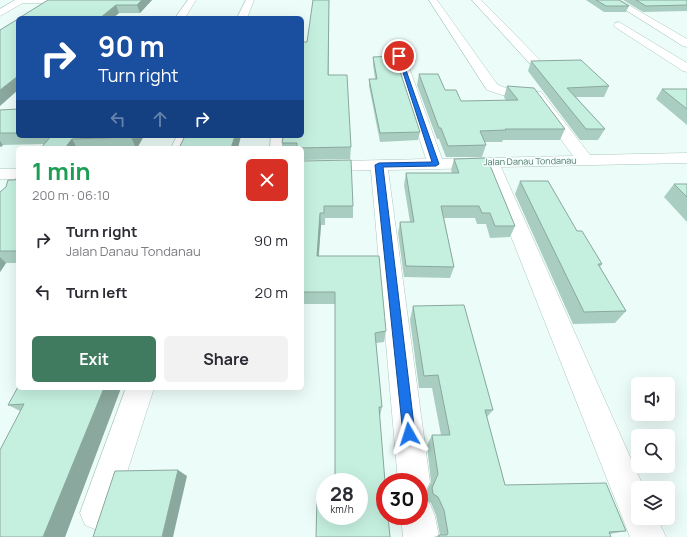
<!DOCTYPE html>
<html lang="en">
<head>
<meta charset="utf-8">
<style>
	body { margin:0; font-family:Manrope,sans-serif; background:#f2f2f3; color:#2b2b33; height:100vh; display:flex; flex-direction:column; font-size:15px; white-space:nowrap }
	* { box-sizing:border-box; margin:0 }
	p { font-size:13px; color:#7c7c81 }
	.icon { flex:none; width:22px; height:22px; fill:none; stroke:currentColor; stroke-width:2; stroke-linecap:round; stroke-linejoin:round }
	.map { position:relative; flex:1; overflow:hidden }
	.panel { position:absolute; left:16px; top:146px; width:288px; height:244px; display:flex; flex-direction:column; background:#fff; border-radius:6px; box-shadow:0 4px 16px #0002 }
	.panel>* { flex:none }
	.top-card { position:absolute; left:16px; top:16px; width:288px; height:122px; border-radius:6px; box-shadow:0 4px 16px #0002; background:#1a4fa0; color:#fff; overflow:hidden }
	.buttons { position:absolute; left:631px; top:377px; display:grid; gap:8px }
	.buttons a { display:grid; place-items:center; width:44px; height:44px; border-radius:6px; background:#fff; box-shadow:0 4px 16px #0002; font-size:20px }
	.speed { position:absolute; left:316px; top:473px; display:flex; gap:8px; font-size:20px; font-weight:700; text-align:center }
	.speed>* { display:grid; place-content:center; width:52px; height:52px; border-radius:50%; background:#fff; box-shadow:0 4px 16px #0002; line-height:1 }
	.speed small { font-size:10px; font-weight:400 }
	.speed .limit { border:6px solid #d22; background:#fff; color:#111 }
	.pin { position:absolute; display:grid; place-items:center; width:34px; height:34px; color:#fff; margin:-17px; border:2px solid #fff; border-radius:50%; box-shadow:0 1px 4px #0007 }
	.me { position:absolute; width:44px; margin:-22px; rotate:354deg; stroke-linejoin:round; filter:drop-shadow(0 0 3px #0008) }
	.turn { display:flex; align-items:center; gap:14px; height:84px; padding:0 16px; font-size:18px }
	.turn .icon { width:52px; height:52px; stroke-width:2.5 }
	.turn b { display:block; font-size:28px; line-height:34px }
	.lanes { display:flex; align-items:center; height:38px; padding:0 16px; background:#0003; justify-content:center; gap:20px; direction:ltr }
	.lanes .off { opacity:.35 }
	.round { display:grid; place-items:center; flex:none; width:42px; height:42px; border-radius:6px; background:#f2f2f3 }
	.headline { display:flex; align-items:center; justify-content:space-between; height:68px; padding:0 16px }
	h1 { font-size:24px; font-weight:700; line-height:30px; color:#1e9e55 }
	.button { display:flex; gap:8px; margin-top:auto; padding:8px 16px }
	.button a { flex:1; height:46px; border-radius:6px; background:#407b60; color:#fff; font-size:16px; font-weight:700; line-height:46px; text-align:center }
	.button a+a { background:#f2f2f3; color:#2b2b33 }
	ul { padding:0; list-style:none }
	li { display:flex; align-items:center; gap:12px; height:52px; padding:0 16px }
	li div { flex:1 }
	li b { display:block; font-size:15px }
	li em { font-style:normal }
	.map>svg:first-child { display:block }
</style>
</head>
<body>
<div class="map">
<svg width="687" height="537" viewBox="0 0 687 537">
	<rect width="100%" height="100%" fill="#ecfcf9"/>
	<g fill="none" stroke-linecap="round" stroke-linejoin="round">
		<g stroke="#acc9c0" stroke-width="1">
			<g id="street">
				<polygon points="15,0 96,0 92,3 23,3 0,16 0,9"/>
				<polygon points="188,0 196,0 185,18 175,18"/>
				<polygon points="246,0 254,0 247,18 237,18"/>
				<path d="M429,0H437L497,84C509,92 527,89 541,92L590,155L687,153V163L501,167L644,488H638V518H657L666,537H630L484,168L388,170L430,482L425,493L419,496V482H398L371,170L302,172V162L426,159L393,56L395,54H403L405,56L442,159L573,156L531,98L502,95L487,90Z"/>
				<polygon points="472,0 481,0 541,61 543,64 541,67 533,67"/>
				<polygon points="610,0 620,0 687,39 687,47 683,46"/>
				<polygon points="619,22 687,63 687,72 683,71 615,27 614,25 615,23"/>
				<polygon points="177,136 193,136 187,148 171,148"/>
				<polygon points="271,136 287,136 286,148 270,148"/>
				<rect x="0" y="169" width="18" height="10"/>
				<polygon points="126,388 154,388 114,513 109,525 97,530 85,525 80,513"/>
				<polygon points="419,499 430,504 435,516 439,537 403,537 401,516 419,516"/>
			</g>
		</g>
		<use href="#street" fill="#fff" fill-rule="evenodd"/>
	</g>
	<g fill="#a9cec1">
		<polygon points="152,0 140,13 119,13 113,18 19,18"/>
		<polygon points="313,0 329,0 329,75 351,147 350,159 302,160 302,148 282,148 282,143 286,136 307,42"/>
		<polygon points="586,0 619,0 629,6 626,12 604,12"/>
		<polygon points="623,0 687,0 687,11 643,12"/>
		<polygon points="373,57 420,132 418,140 380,142 369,86 369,79 375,79 373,64"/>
		<polygon points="531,61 609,86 604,97 576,97 605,129 598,140 580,140 528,71"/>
		<polygon points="419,74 461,101 506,101 504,97 507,86 565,129 560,140 503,140 502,142 485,142 486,145 482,157 446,157 439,139 437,139 417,85"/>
		<polygon points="662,89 687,89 687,125 656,99"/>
		<polygon points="18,109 18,136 87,136 86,138 144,136 137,148 41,148 44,144 3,145 1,147 0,147 0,110"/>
		<polygon points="454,159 515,226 510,237 490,238 486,224 477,224 475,218 444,218 454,267 450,278 404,277 398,233 400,222 410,222 404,185 406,173 452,173 451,170"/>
		<polygon points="302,161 353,206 353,218 325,218 325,225 321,225 318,256 386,331 384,342 376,343 382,407 359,516 335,304 302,304"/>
		<polygon points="18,176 18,263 6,263 0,272 0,192 15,180"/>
		<polygon points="520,181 577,231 602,264 600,267 626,311 615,323 573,324 515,194"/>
		<polygon points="674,184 687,184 687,222 664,197"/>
		<polygon points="413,306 493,410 487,417 505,485 626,531 610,534 611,537 434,537 439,535 440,535 436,515 431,503 426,501 425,494 431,482 427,445 432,435 441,435 432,388 419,388 410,320"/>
		<polygon points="121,388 65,537 0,537 20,411 8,405"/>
	</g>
	<g fill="#8aa89d">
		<polygon points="142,0 152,0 140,13 137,5"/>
		<polygon points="116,5 119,13 113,18 100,18"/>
		<polygon points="18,76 18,90 0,106 0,90"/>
		<polygon points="72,136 87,136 85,138 73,139"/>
		<polygon points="132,136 144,136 137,148 136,148 131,137"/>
		<polygon points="235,136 241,136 238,148 231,148"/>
		<polygon points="72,139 77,148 65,148"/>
		<polygon points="0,141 3,145 1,147 0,145"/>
		<polygon points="320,213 321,225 318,268 317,256"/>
		<polygon points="0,257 6,263 0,272"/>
		<polygon points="104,388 121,388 65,537 43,537"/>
		<polygon points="178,470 187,476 173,537 162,537"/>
	</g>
	<g fill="#c5f0e0" stroke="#8aa89d">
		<polygon points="48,0 142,0 137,5 116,5 100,18 19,18"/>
		<polygon points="313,0 329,0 328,75 347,75 351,147 297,148 297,143 282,143 283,137 286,136 302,136 302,42 307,42"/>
		<polygon points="596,0 619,0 629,6 606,6"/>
		<polygon points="636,0 687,0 687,5 646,6"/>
		<polygon points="18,19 18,76 0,90 0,30"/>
		<polygon points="395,56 420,132 380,133 369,79 377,79 373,57"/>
		<polygon points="581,60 609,86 567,88 605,129 586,129 531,61"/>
		<polygon points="419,74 438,74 445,90 456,90 461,101 518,100 507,86 534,88 565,129 505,129 506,130 480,131 486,145 448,146 441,128 439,128"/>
		<polygon points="662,89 687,89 687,109"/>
		<polygon points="18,109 18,133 0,133 0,110"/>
		<polygon points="51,136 72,136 72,137 89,138 91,136 132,136 131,137 72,139 65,148 41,148"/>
		<polygon points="185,136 235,136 231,148 179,148"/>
		<polygon points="487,158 515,226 495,226 490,213 482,213 479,206 441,206 454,267 406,266 400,222 414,222 406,173 459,173 454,159"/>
		<polygon points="351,160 353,206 324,206 324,213 320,213 317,256 379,256 386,331 375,333 382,407 379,407 385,482 385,516 388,516 390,537 316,537 317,498 325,498 325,516 359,516 359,482 335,482 335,292 302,292 302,161"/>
		<polygon points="18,176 18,251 0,251 0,192 6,187 8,180 15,180"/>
		<polygon points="520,181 548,181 577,231 582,231 602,264 598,264 626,311 584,312"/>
		<polygon points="674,184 687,184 687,197"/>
		<polygon points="464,305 493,410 485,410 505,485 606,483 626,531 609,532 611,537 439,537 439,535 447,535 448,533 444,510 438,497 433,494 432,488 438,474 432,435 450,435 438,375 424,376 413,306"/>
		<polygon points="18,387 18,388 104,388 43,537 0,537 0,450 24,404 8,405"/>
		<polygon points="178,470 162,537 93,537 115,471"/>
	</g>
	<polygon fill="#1a73e8" stroke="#114b97" points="397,54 401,56 439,164 436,166 383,167 415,434 414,439 409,441 405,439 403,434 375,165 379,163 432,162"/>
	<g text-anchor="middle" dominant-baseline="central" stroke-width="3" stroke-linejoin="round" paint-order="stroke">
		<g font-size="9" fill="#4f7666" stroke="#f3fefc">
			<text transform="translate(530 161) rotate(-1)">Jalan Danau Tondanau</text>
		</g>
	</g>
</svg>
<div class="buttons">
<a><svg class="icon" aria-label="sound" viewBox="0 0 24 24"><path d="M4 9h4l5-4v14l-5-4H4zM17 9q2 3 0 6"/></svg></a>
<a><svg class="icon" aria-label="search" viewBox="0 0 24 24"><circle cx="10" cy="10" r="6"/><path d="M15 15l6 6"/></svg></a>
<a><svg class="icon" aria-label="layers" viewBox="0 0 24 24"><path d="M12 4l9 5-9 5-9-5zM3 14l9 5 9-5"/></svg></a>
</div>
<div class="speed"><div>28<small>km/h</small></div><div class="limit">30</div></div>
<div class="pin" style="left:399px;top:56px;background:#d93025"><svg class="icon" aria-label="arrive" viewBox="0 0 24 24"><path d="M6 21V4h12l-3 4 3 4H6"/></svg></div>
<svg class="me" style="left:409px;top:434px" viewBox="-20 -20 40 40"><path d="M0-17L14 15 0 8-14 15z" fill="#1a73e8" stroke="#fff" stroke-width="4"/></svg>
<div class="top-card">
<div class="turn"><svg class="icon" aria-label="right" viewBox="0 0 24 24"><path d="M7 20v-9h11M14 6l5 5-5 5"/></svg><div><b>90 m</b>Turn right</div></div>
<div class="lanes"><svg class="icon off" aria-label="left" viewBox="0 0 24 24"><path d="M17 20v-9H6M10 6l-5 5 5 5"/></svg><svg class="icon off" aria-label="ahead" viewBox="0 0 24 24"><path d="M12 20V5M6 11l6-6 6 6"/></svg><svg class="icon" aria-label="right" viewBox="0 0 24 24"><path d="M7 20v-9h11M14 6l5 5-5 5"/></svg></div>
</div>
<section class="panel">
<div class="headline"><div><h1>1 min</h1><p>200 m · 06:10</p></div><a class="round" style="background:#d93025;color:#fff"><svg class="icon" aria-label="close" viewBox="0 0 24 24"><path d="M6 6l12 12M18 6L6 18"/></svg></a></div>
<ul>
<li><svg class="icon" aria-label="right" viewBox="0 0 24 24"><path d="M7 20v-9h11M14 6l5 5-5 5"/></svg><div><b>Turn right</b><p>Jalan Danau Tondanau</p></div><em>90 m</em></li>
<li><svg class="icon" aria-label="left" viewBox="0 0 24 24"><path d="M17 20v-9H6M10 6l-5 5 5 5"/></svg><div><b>Turn left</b></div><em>20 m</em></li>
</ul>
<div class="button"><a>Exit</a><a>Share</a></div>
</section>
</div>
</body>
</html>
